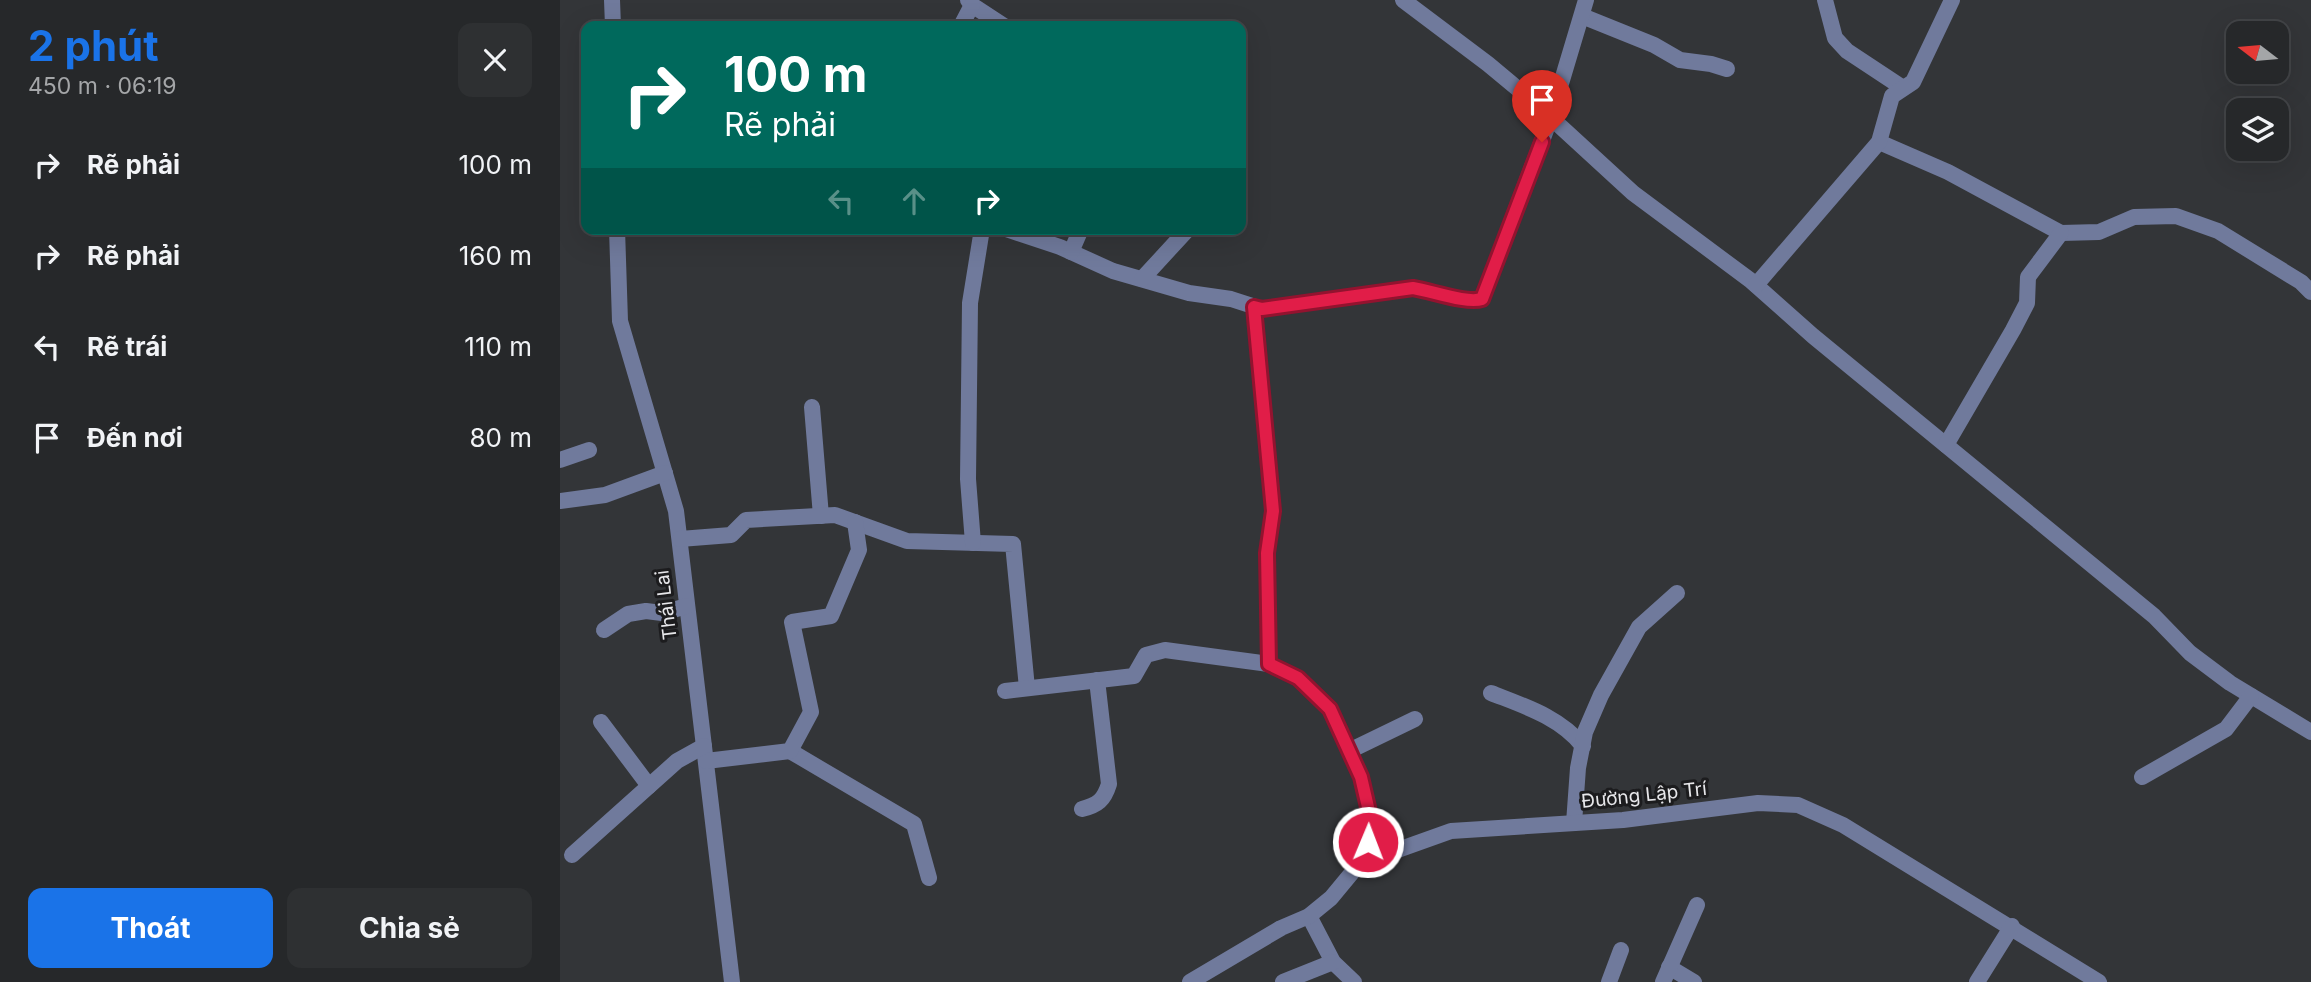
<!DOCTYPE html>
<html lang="vi">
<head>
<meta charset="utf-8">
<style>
	body { margin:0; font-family:Inter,sans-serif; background:#2e3032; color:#f1f3f6; height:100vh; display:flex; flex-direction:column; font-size:26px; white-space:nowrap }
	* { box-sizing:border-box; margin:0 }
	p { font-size:23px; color:#a4a6a8 }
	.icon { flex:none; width:38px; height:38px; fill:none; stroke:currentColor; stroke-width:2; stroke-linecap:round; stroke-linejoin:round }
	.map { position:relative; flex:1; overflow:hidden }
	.panel { display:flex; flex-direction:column; background:#26282a; width:560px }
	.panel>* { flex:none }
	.guide { position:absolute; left:21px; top:21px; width:665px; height:214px; border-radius:14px; box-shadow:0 7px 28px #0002,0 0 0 2px #424447; background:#00695c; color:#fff; overflow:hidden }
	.needle { width:46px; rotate:286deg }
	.buttons { position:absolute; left:1666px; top:21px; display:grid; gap:14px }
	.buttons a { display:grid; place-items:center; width:63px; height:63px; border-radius:14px; background:#26282a; box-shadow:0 7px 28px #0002,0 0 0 2px #424447; font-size:35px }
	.pin { position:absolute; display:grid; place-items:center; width:60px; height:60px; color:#fff; margin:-72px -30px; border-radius:50% 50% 50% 0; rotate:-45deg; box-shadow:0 0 7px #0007 }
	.pin .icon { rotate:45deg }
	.me { position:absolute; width:77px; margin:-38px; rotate:1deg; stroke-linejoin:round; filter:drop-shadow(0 0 5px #0008) }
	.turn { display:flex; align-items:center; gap:24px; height:147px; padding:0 28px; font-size:32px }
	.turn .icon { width:91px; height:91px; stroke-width:2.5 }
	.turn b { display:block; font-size:49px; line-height:60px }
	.lanes { display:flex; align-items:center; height:66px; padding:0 28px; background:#0003; justify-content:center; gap:35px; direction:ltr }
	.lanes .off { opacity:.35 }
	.round { display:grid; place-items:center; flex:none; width:74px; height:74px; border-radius:14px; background:#2e3032 }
	.summary { display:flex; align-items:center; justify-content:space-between; height:119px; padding:0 28px }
	h1 { font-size:42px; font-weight:700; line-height:52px; color:#1a73e8 }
	.action { display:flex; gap:14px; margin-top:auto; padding:14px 28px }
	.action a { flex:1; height:80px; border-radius:14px; background:#1a73e8; color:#fff; font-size:28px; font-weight:700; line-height:80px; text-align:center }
	.action a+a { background:#2e3032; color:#f1f3f6 }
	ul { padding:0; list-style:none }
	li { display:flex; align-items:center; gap:21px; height:91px; padding:0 28px }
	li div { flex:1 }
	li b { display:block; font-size:26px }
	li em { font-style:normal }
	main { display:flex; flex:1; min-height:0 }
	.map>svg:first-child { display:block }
</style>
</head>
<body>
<main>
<section class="panel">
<div class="summary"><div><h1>2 phút</h1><p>450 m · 06:19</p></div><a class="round"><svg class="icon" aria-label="close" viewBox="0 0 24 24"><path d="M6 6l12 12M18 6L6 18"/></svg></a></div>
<ul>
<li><svg class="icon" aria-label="right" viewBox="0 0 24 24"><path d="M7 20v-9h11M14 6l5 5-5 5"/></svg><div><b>Rẽ phải</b></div><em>100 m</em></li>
<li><svg class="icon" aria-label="right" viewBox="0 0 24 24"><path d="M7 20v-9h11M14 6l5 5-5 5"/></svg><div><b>Rẽ phải</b></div><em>160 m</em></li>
<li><svg class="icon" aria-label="left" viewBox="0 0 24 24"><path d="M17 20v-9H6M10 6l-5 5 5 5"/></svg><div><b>Rẽ trái</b></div><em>110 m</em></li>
<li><svg class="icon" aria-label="arrive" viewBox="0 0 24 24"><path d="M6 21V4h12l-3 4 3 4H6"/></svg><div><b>Đến nơi</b></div><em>80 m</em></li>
</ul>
<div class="action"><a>Thoát</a><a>Chia sẻ</a></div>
</section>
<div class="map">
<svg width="1751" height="982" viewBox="0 0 1751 982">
	<rect width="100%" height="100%" fill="#333538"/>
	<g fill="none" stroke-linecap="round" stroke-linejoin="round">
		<g stroke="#707a9c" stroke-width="16">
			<polyline points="52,0 53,26"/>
			<polyline points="408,0 412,5 444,26"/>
			<polyline points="843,0 928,64 976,104 1073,193 1190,280 1253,336 1594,616 1630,653 1670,683 1751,732"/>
			<polyline points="1265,0 1275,38 1287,51 1343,88"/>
			<polyline points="1022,16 1094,45 1120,60 1151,64 1167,69"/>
			<polyline points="401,26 412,5"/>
			<polyline points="1319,142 1388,172 1501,233 1539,232 1574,217 1616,216 1658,231 1741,282 1751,292"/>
			<polyline points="57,229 60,321 116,511 172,982"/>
			<path d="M446,229L500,247L553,271L629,293L671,299L702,309L854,288C872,291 907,304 922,299L991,117L1026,0"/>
			<polyline points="511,252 521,229"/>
			<polyline points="582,279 628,229"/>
			<polyline points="1196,285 1319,142 1332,96 1353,82 1392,0"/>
			<polyline points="694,307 713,511 707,553 709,664"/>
			<polyline points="252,407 261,516"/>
			<polyline points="1386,445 1453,330 1467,303 1468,277 1501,233"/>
			<polyline points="0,460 29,450"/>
			<polyline points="0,501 45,495 105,473"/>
			<polyline points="120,539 171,535 186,520 275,515 347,541 453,544 467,688"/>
			<polyline points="413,543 408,479 410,303 422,229"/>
			<polyline points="44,630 68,614 86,611 102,613 127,606"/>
			<polyline points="445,691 574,676 586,655 605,650 709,664 738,678 770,709 801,777 811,820 805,864"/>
			<path d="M931,693C964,706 1000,717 1023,746"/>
			<polyline points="41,722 89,786"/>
			<polyline points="230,751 354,824 369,878"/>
			<polyline points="789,751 855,719"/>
			<polyline points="146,761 230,751 251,712 232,622 271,616 299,550 295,522"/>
			<polyline points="1582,777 1666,729 1691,696"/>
			<path d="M522,809C538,805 544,800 549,784L537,680"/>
			<polyline points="1014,823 1018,768 1025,732 1041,695 1079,627 1117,593"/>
			<polyline points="12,855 117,761 144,746"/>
			<polyline points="749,916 773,962 794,982"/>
			<polyline points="1109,967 1134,982"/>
			<polyline points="630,982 721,928 749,916 771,898 795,869 835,851 891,831 1063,820 1198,803 1238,805 1283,825 1539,982"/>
			<polyline points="723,982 773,962"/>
			<polyline points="1049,982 1061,950"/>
			<polyline points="1103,982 1137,905"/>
			<polyline points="1417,982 1452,926"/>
		</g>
	</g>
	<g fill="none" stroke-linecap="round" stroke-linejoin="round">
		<g stroke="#92132f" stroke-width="18">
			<path id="route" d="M808,842L811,820L801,777L770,709L738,678L709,664L707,553L713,511L694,307L702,309L853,288C872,291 907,304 922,299L982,142"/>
		</g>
		<use href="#route" stroke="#e11d48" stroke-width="12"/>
	</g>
	<g text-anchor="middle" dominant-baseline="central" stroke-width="6" stroke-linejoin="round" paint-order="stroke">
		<g font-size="19" fill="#e7e7ea" stroke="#1c1c1e">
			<text transform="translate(106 605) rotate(-97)">Thái Lai</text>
			<text transform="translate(1084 795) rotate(-6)">Đường Lập Trí</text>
		</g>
	</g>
</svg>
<div class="buttons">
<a><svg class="needle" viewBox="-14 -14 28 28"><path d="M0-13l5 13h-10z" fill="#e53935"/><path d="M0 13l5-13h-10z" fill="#a4a6a8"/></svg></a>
<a><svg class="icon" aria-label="layers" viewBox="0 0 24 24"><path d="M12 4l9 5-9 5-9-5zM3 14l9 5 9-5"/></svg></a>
</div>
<div class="pin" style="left:982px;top:142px;background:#d93025"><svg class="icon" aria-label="arrive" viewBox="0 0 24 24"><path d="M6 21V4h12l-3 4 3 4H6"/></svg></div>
<svg class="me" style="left:808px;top:842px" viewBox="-20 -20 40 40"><circle r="17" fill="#e11d48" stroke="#fff" stroke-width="3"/><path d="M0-11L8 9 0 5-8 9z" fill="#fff"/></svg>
<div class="guide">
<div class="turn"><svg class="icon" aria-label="right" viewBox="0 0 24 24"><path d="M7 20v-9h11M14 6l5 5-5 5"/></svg><div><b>100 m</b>Rẽ phải</div></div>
<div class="lanes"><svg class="icon off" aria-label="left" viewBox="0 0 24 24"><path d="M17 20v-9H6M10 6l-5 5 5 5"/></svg><svg class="icon off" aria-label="ahead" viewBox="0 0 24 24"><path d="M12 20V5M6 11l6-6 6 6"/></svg><svg class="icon" aria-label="right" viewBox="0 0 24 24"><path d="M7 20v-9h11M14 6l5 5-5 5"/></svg></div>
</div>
</div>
</main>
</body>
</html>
